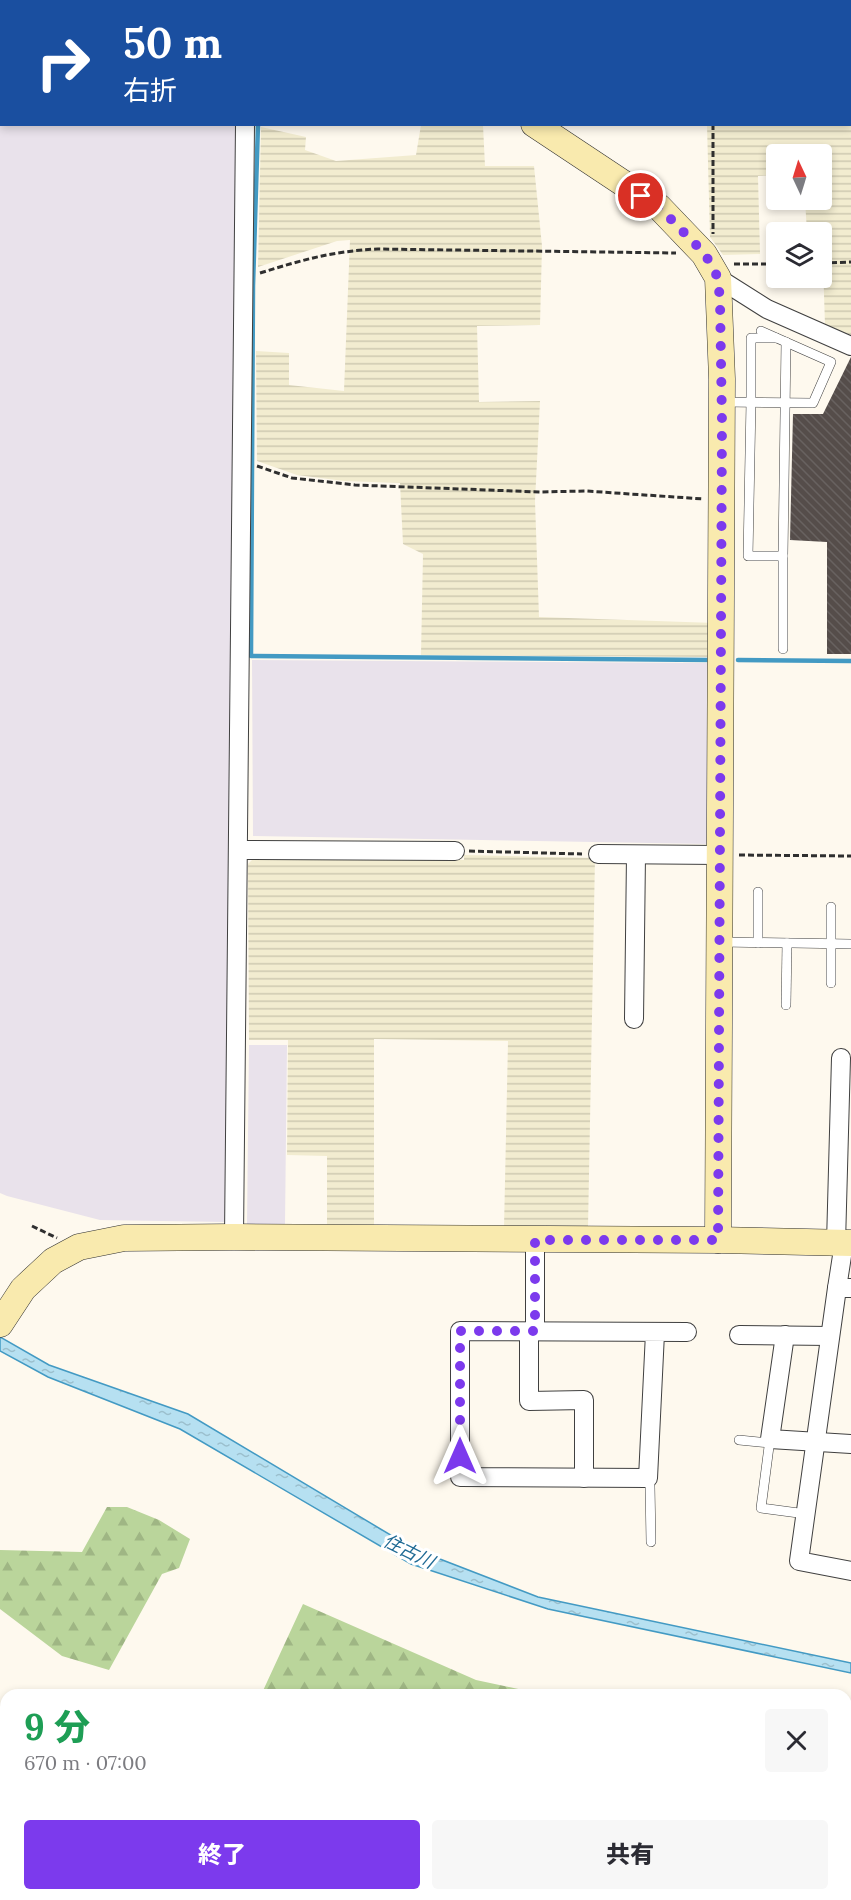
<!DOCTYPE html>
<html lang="ja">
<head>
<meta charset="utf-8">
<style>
	body { margin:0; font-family:Lora,"Noto Sans JP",serif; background:#f7f7f7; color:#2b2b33; height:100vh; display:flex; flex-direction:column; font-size:22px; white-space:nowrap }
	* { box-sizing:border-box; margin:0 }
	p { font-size:20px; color:#7c7c81 }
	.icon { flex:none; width:33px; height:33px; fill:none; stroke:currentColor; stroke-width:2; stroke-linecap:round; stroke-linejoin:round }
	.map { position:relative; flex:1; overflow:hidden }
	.drawer { position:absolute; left:0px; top:1689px; width:852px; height:212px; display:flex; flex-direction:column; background:#fff; border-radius:18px 18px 0 0; box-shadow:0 3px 9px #0003 }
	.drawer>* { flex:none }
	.banner { position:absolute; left:0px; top:0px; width:852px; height:126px; box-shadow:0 3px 9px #0003; background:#1a4fa0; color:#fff; overflow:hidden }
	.needle { width:39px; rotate:356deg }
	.tools { position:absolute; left:766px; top:144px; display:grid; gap:12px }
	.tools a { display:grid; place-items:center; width:66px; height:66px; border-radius:6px; background:#fff; box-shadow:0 3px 9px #0003; font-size:30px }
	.pin { position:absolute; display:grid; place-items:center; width:51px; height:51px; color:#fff; margin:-26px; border:3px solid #fff; border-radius:50%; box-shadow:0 2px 6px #0007 }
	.me { position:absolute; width:66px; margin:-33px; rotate:0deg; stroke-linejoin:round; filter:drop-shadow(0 0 4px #0008) }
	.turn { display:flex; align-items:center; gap:21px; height:126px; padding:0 24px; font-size:27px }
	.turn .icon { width:78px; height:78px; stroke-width:2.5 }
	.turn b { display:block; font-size:42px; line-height:51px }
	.round { display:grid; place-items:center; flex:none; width:63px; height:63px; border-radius:6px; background:#f7f7f7 }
	.overview { display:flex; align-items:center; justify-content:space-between; height:102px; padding:0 24px }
	h1 { font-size:36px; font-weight:800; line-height:45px; color:#1e9e55 }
	.action { display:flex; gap:12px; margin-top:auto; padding:12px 24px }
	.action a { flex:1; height:69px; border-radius:6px; background:#7c3aed; color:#fff; font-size:24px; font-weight:800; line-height:69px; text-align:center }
	.action a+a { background:#f7f7f7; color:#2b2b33 }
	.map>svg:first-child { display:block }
</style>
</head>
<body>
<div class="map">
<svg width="851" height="1900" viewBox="0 0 851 1900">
	<defs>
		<pattern id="farmland-rules" width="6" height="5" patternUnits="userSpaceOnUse" patternTransform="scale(1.5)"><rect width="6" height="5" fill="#f2ecd0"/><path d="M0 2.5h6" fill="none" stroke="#cec9b1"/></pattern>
		<pattern id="forest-firs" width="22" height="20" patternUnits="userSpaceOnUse" patternTransform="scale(1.5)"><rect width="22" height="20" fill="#bad59b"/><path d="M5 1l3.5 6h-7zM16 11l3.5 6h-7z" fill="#9fb684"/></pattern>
		<pattern id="water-ripples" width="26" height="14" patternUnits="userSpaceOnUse" patternTransform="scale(1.5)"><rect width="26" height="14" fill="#b6e0f1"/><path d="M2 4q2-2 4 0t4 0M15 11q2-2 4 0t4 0" fill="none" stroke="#9bbfcd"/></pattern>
		<pattern id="building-back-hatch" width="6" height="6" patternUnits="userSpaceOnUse" patternTransform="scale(1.5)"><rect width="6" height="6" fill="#554d4a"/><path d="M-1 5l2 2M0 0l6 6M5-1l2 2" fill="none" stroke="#686260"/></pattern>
	</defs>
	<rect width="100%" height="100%" fill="#fef9ee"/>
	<g fill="#e9e2eb">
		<polygon points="0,0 240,0 240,1 2,2 2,124 239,125 225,1222 100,1220 7,1196 0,1193"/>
		<polygon points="252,660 708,663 707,844 253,836"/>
		<polygon points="249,1045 287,1045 285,1224 247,1224"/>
	</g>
	<g fill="url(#farmland-rules)">
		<polygon points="497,0 851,0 851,335 825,325 822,232 807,232 805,200 822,200 822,154 777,154 777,175 758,176 760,254 723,255 710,237 707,125 850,124 850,2"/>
		<polygon points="421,125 483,125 485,166 534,166 542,246 540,325 477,326 479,402 540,401 535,501 539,617 715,623 714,657 421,655 423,554 403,544 400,483 344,481 297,475 257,461 256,351 289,353 289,385 344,391 350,240 337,241 258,267 261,127 306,137 305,150 336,161 416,155"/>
		<polygon points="464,855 595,858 588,1228 504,1228 508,1041 374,1039 374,1226 327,1226 327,1156 287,1155 288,1040 249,1040 248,864 256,856 464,860"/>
		<polygon points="846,1844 851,1845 851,1900 300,1900 351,1894 846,1894"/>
	</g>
	<g fill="url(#forest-firs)">
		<polygon points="107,1507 127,1507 159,1520 190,1539 179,1568 162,1574 109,1670 62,1656 0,1609 0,1550 82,1552"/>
		<polygon points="303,1604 476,1680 546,1695 261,1695"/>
		<polygon points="0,1809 6,1810 6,1893 0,1890"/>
	</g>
	<polygon fill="url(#water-ripples)" stroke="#439ac3" stroke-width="1.5" points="0,1337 49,1365 188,1414 414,1549 538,1597 851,1663 851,1673 548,1609 411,1564 180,1429 48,1377 0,1351"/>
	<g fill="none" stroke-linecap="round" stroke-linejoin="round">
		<g stroke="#439ac3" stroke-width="4.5">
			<polyline points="261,2 261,0"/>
			<polyline points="258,124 253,286 251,656 708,660"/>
			<polyline points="738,660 851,661"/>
		</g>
	</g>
	<polygon fill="url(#building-back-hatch)" points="851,357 851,654 827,654 827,542 790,540 793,414 823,414"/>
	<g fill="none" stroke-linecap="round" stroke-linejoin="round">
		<g stroke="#404040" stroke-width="10">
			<g id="lane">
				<polyline points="776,338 751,338 751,402 748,556 783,556 783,649"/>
				<polyline points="725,402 813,403 831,362 761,331"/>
				<polyline points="783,556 786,342"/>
				<polyline points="722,942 851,944"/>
				<polyline points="758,943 758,892"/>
				<polyline points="831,983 831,907"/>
				<polyline points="786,1005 787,943"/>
				<polyline points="770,1439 761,1508 806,1514"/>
				<polyline points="739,1440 770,1443"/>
				<polyline points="648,1478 650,1486 651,1542"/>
			</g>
		</g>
		<g stroke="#404040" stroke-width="20">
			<g id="street">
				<polyline points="247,2 247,0"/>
				<polyline points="718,278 767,309 851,346"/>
				<polyline points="238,850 455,851"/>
				<polyline points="598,854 720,855"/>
				<polyline points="634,1019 636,855"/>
				<polyline points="234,1237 245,124"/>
				<polyline points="836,1243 841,1058"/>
				<polyline points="837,1288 844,1243"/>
				<polyline points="851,1288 837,1288 799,1561 851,1571"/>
				<polyline points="529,1331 529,1401 584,1400 584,1478"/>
				<polyline points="535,1331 535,1240"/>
				<polyline points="655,1333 648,1478 460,1477 460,1331 687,1332"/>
				<polyline points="739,1335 830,1336"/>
				<polyline points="785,1335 770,1439 851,1444"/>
			</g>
		</g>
		<g stroke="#2f2f2f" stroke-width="27">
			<g id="secondary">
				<polyline points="347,0 350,2"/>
				<polyline points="534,124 659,207 704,254 718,278 722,379 718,1240"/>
				<polyline points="0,1324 23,1289 53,1261 79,1247 124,1238 234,1237 718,1240 851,1243"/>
			</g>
		</g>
		<g stroke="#2f2f2f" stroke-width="3" stroke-dasharray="6 3" stroke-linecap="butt">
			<polyline points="712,0 712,2"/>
			<polyline points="713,124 713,234"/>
			<polyline points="822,263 851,262"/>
			<polyline points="734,264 777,264"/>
			<path d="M260,273C302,260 333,251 378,249L676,253"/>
			<polyline points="257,466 292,478 355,485 540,492 586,491 704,499"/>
			<polyline points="469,851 582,854"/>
			<polyline points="739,855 851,856"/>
			<polyline points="32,1226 57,1238"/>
			<polyline points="658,1900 658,1894"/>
		</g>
		<use href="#lane" stroke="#fff" stroke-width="9"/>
		<use href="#street" stroke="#fff" stroke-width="18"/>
		<use href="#secondary" stroke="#f9eaae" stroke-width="26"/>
	</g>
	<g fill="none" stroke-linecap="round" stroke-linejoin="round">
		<polyline stroke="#7c3aed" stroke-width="10" stroke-dasharray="0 18" points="460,1456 460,1331 535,1331 535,1240 718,1240 722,422 720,301 718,278 705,254 659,207 641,196"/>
	</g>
	<g text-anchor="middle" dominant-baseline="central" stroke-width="6" stroke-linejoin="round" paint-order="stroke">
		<g font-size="18" font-style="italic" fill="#206b95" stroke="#fff">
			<text transform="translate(409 1551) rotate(26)">住古川</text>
		</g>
	</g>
</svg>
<div class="tools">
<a><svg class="needle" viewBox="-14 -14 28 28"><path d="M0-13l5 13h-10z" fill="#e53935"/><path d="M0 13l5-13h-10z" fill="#7c7c81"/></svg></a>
<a><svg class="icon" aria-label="layers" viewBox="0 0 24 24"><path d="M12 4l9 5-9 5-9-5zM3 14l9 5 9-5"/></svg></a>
</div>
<div class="pin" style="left:641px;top:196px;background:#d93025"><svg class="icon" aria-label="arrive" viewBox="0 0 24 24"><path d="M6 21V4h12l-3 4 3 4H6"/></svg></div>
<svg class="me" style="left:460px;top:1456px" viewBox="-20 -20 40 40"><path d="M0-17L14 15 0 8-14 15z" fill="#7c3aed" stroke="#fff" stroke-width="4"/></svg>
<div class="banner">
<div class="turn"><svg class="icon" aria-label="right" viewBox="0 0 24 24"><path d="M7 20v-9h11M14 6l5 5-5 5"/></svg><div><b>50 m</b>右折</div></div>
</div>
<section class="drawer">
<div class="overview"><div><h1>9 分</h1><p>670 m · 07:00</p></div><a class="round"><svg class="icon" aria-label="close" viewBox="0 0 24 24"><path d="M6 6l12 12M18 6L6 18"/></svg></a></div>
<div class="action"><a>終了</a><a>共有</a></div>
</section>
</div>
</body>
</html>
